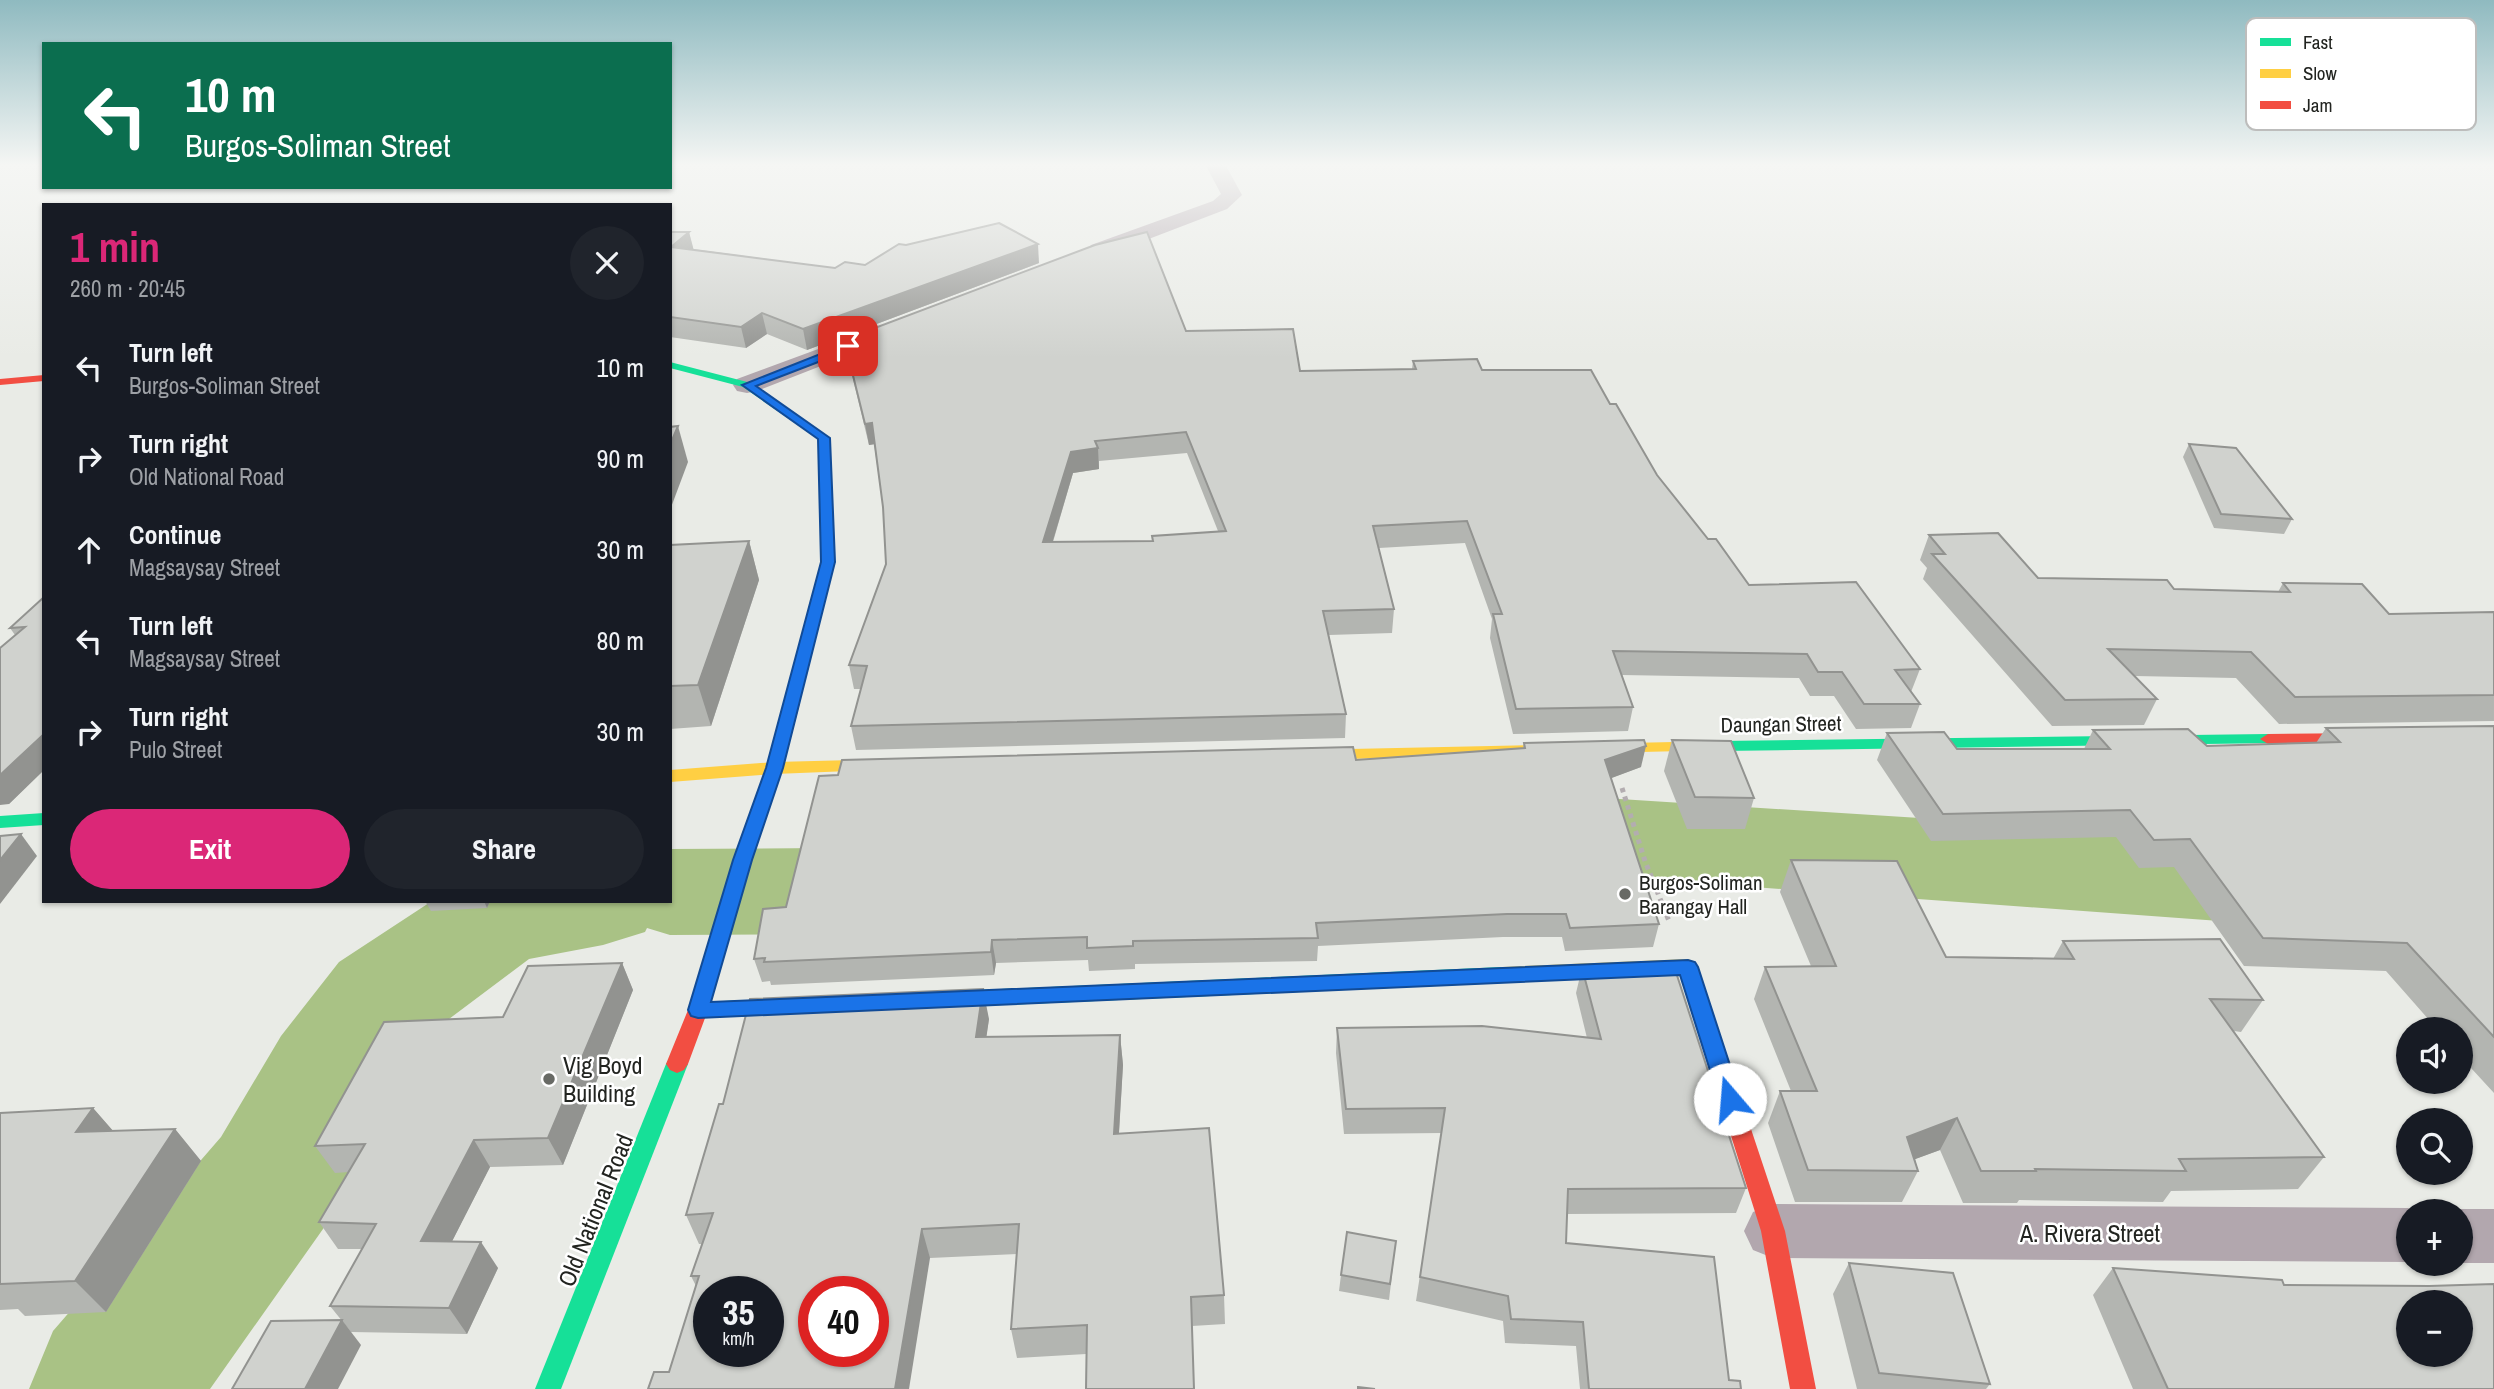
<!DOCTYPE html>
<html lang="en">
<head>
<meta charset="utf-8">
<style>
	body { margin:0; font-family:"Archivo Narrow",sans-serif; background:#20242c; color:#f1f3f6; height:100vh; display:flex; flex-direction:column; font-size:26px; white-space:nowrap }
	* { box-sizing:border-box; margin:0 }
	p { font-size:23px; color:#9ea1a6 }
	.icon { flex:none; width:38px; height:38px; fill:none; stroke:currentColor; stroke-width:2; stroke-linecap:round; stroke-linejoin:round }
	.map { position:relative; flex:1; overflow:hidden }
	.drawer { position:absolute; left:42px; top:203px; width:630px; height:700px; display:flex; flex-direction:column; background:#171b24; border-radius:0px; box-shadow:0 2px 5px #0004 }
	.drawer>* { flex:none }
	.top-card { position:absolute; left:42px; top:42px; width:630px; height:147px; border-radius:0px; box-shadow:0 2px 5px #0004; background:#0b6e4f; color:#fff; overflow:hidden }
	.fabs { position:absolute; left:2396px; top:1017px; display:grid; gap:14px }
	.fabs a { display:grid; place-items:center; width:77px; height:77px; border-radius:50%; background:#171b24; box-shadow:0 2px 5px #0004; font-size:35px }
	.speed { position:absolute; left:693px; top:1276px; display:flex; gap:14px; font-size:35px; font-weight:700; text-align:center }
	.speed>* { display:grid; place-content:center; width:91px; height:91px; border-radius:50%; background:#171b24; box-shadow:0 2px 5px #0004; line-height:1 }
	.speed small { font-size:18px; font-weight:400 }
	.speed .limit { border:10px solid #d22; background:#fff; color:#111 }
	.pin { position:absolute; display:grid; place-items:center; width:60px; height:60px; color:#fff; margin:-30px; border-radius:14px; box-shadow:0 4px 10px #0006 }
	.me { position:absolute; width:77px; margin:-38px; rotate:342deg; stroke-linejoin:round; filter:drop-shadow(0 0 5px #0008) }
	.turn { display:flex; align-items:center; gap:24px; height:147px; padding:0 28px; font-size:32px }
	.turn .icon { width:91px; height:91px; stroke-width:2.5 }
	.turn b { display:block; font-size:49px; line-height:60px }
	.round { display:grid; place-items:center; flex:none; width:74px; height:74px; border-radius:37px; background:#20242c }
	.head { display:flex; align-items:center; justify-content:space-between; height:119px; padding:0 28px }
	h1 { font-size:42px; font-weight:800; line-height:52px; color:#db2777 }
	.primary-button { display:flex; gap:14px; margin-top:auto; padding:14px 28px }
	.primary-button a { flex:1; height:80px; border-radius:42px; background:#db2777; color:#fff; font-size:28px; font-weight:800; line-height:80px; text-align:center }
	.primary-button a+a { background:#20242c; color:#f1f3f6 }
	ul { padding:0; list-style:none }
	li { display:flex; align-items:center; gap:21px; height:91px; padding:0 28px }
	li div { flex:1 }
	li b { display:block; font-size:26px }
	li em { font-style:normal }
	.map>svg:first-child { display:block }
</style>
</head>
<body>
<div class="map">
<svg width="2494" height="1389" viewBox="0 0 2494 1389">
	<rect width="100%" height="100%" fill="#e9ebe6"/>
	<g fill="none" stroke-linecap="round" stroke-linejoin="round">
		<g fill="#a9c285" fill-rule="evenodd">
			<polygon points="1604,798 2410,849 2494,831 2494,915 2410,935 1604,876 1495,884 1455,872 1438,844 1455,816 1495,804"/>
			<polygon points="929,841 970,853 988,883 970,913 929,925 825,934 670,935 647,928 645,932 603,945 529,959 429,1034 380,1112 323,1229 210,1389 29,1389 53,1331 221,1137 281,1036 339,962 432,901 670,901 670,849 825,848"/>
		</g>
		<polyline stroke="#b3adb0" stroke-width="5" stroke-dasharray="4.5 4.5" stroke-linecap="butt" points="1622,788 1645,861 1669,921"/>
		<g fill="#b2a7ae" fill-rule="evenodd">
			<polygon points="1205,164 1225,164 1242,195 1227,209 1107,255 1091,255 1088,250 1091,245 1213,201 1221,194"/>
			<polygon points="886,324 895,327 899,332 895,337 757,391 747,393 737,391 733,385 737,379"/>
			<polygon points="1773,1204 2408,1208 2415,1211 2408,1211 2408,1262 1773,1258 1753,1250 1744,1231 1753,1212"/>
			<polygon points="2460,1209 2494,1209 2494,1263 2460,1263 2460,1211 2455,1211"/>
		</g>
		<g fill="#16e098" fill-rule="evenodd">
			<polygon points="670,362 751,383 830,438 835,562 798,706 792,708 784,703 821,562 818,439 743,387 670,368"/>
			<polygon points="2268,734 2274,735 2276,739 2274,743 1720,751 1712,746 1720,741"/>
			<polygon points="44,813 44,825 0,828 0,816"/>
			<polygon points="1503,967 1510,970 1513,975 1510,980 1503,983 934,1008 927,1006 924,1000 927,994 934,992"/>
			<polygon points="801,998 808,1000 811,1006 808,1012 801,1014 698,1018 691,1016 688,1010 691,1004 698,1002"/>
			<polygon points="677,1055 684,1058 688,1064 561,1389 535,1389 666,1064 670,1058"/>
		</g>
		<g fill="#ffcf43" fill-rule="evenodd">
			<polygon points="1720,741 1728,746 1726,750 1303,760 1295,755 1303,750"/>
			<polygon points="893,759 901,765 899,769 775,774 670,782 670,770 775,762"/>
			<polygon points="1688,959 1695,962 1698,967 1748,1120 1745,1127 1737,1129 1729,1127 1726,1120 1681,975 1503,983 1496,980 1493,975 1496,970 1503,967"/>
		</g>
		<g fill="#f24e42" fill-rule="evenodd">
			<polygon points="44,375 44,381 0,385 0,379"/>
			<polygon points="792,698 800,703 783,768 751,860 708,1010 688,1064 684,1070 677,1073 670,1070 666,1064 688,1010 733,860 767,768 784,703"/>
			<polygon points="2369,733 2375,734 2377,738 2375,742 2268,744 2260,739 2268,734"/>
			<polygon points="1737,1111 1745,1113 1748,1120 1785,1231 1816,1389 1790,1389 1761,1231 1726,1120 1729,1113"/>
		</g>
	</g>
	<g fill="#b3b5b1" fill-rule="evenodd">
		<polygon points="670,232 689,232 693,249 835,268 865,265 1039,263 807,350 767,334 746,348 670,337"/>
		<path d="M1186,331L1300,371L1412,369L1413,361L1482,370L1610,404L1657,475L1708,539L1749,585L1920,669L1911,692L1920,704L1911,728L1856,729L1834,696H1810L1799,678L1622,675L1633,707L1628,731L1513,734L1490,638L1492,619L1465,543L1379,548L1394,609L1392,633L1329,635L1346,714L1345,738L856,750L851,726L861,689H854L849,665L886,564L883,507L874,444L869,445L850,367L839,362L835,343ZM1187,453L1218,531L1152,541L1053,542L1073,473L1099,469V461Z"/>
		<polygon points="2189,444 2292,519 2284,534 2214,528 2183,457"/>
		<polygon points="1929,535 2038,578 2174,589 2278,592 2283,583 2389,614 2494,612 2494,721 2279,724 2236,678 2135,676 2157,699 2144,725 2052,726 1923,579 1927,568 1920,560"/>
		<polygon points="749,541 759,580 711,726 670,729 670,545"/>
		<polygon points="44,597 44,770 9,804 15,635 10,628"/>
		<polygon points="2494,726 2494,1093 2460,1056 2460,1029 2437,1029 2386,971 2244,966 2174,867 2139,868 2116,837 1931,841 1877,760 1887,733 1957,749 2084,749 2093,730 2207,746 2316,743 2326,728"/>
		<polygon points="1672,740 1754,798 1745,829 1687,829 1664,771"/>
		<polygon points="1524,743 1641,767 1611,778 1659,924 1653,947 1565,951 1562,937 1503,937 1318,946 1317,961 1135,964 1135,969 1089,971 1088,960 996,963 994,975 771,985 770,981 762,982 754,959 786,907 1356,760 1523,748"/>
		<polygon points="1791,860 1946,957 2053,959 2063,941 2263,1000 2241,1032 2234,1031 2324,1157 2298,1189 2171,1191 2163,1202 2019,1200 2017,1203 1963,1203 1940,1150 1915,1159 1918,1171 1902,1202 1795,1202 1768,1123 1780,1091 1791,1091 1754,999 1765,967 1811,966 1780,892"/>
		<polygon points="425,901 490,901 487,908 431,911"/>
		<polygon points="622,963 633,990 563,1165 490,1167 452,1241 498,1268 467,1334 351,1332 330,1306 362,1249 338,1249 319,1222 349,1172 335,1173 315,1146 503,1017"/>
		<polygon points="1582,968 1746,1188 1736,1213 1567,1214 1566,1243 1729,1380 1741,1389 1580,1389 1576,1346 1505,1343 1503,1321 1416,1301 1442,1133 1344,1134 1336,1053 1337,1028 1587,1038 1576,993"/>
		<polygon points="989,1019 986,1037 1120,1035 1123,1065 1119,1134 1224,1295 1225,1324 1192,1326 1086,1354 1017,1358 1011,1329 1017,1254 930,1258 669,1372 696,1286 691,1276 702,1244 699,1244 686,1215 723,1104"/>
		<polygon points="93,1108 113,1131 175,1129 201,1161 106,1312 25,1316 18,1309 0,1310 0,1113"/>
		<polygon points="1396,1241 1389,1300 1339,1291 1341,1275"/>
		<polygon points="1849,1263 1990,1384 1986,1389 1857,1389 1833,1294"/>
		<polygon points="2113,1268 2284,1285 2429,1286 2494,1389 2133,1389 2093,1295"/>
	</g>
	<g fill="#929390">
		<polygon points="689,232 694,251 671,247"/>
		<polygon points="1038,244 1039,263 807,350 803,329"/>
		<polygon points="762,313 767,334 746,348 741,327"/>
		<polygon points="872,423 876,444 869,445 865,424"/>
		<polygon points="678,426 688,462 670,510 670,445"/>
		<polygon points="1098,448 1099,469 1073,473 1046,564 1043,542 1071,452"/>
		<polygon points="749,541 759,580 711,726 698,685"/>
		<polygon points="44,734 44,770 9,804 0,805 0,775"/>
		<polygon points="1646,746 1641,767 1601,782 1605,760"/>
		<polygon points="21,834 37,856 0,904 0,860"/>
		<polygon points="484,901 490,901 487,908"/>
		<polygon points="992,940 996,963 994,975 991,952"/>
		<polygon points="622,963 633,990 563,1165 548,1138"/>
		<polygon points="983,989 989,1019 982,1068 976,1037"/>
		<polygon points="1120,1035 1123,1065 1117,1164 1114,1134"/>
		<polygon points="93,1108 121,1140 76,1132"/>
		<polygon points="1957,1118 1940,1150 1891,1168 1907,1137"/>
		<polygon points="175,1129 201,1161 106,1312 75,1281"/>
		<polygon points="474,1140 490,1167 439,1267 421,1241"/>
		<polygon points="922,1229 930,1258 909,1389 895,1389"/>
		<polygon points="481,1242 498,1268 467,1334 449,1308"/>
		<polygon points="342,1320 361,1345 338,1389 305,1389"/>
	</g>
	<g fill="#d0d2ce" stroke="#929390" stroke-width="2" fill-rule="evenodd">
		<polygon points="999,223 1038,244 803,329 762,313 741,327 670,317 670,232 689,232 671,247 835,268 845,262 865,265 899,244 906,245"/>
		<path d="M1147,232L1186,331L1293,329L1300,371L1416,369L1413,361L1477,359L1482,370H1591L1610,404H1616L1657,475L1708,539H1716L1749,585L1856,582L1920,669L1895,670L1920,704H1864L1842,672H1818L1807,654L1613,651L1633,707L1516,709L1493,614H1502L1467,521L1373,526L1394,609L1323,611L1346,714L851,726L867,666L849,665L886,564L883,507L872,423L865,424L846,347L835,343L1095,245ZM1186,432L1226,531L1152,536L1153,541L1043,542L1071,452L1098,448L1095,441Z"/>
		<polygon points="678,426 670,445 670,427"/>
		<polygon points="2189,444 2236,448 2292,519 2221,514"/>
		<polygon points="1998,533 2038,578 2167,580 2174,589 2290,592 2283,583 2362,584 2389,614 2494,612 2494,695 2295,697 2251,652 2108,649 2157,699 2065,700 1932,554 1945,554 1929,535"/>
		<polygon points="749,541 698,685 670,686 670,545"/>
		<polygon points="44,597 44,734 0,775 0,648 25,627 10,628"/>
		<polygon points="2494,726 2494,1037 2407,943 2263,938 2190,839 2154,840 2130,810 1943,814 1887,733 1944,732 1957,749 2110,749 2093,730 2188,729 2207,746 2340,742 2326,728"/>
		<polygon points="1644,740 1646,746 1605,760 1659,924 1570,928 1566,914 1507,914 1316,923 1318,938 1133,941 1133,946 1087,948 1087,937 992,940 991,952 764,962 765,958 754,959 763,909 786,907 819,776 838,775 842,760 1353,747 1356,760 1525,748 1524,743"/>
		<polygon points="1672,740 1731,741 1754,798 1695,797"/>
		<polygon points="21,834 0,860 0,836"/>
		<polygon points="1791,860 1897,861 1946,957 2074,959 2063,941 2220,939 2263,1000 2210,999 2324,1157 2179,1159 2186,1171 2035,1169 2036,1171 1981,1171 1957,1118 1907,1137 1918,1171 1808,1170 1780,1091 1817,1091 1765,967 1836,966"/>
		<polygon points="622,963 548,1138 474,1140 421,1241 481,1242 449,1308 330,1306 376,1224 319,1222 365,1144 315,1146 384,1022 503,1017 528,966"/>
		<polygon points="1673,963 1746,1188 1568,1189 1566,1243 1714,1257 1729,1380 1740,1381 1741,1389 1589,1389 1583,1322 1511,1319 1508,1296 1420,1277 1445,1108 1346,1109 1337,1028 1482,1026 1601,1039 1582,968"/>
		<path d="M983,989L976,1037L1120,1035L1114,1134L1209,1128L1224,1295L1191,1297L1194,1389H1086L1087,1325L1011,1329L1019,1224L922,1229L895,1389H648L654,1372H669L699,1276H691L713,1213L686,1215L719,1104H723L750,999ZM709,1292H768V1351H709ZM814,1292H873V1351H814Z"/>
		<polygon points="93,1108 76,1132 175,1129 75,1281 0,1284 0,1113"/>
		<polygon points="1347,1232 1396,1241 1390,1284 1341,1275"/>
		<polygon points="1849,1263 1953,1273 1990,1384 1879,1373"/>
		<path d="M2113,1268L2282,1280L2284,1285L2429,1286L2494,1284V1389H2168ZM2408,1302H2460V1354H2408Z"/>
		<polygon points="342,1320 305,1389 232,1389 271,1321"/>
		<polygon points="1358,1387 1375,1389 1358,1389"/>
	</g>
	<linearGradient id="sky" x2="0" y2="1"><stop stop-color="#8fbac0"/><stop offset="0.46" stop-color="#f5f6f4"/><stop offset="1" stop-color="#f5f6f4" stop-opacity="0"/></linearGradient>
	<rect width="2494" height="358" fill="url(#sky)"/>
	<polygon fill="#1a73e8" stroke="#114b97" stroke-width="2" points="848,343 852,344 852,349 756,386 830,438 835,562 783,768 752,860 711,1002 1688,960 1695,962 1698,967 1741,1099 1738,1106 1730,1108 1722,1106 1719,1099 1680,975 698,1018 691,1016 688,1010 733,860 766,768 821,562 818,439 742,385"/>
	<g fill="#686a65" stroke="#fff" stroke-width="2.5">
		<circle cx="1625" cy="894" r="7"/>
		<circle cx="549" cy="1079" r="7"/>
	</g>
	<g text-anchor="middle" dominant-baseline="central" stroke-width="5" stroke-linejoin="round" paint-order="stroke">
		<g font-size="21" fill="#222420" stroke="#fff">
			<text transform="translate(1781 724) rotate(-1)">Daungan Street</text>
		</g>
		<g font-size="21" fill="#222420" stroke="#fff" text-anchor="start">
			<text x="1639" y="882">Burgos-Soliman<tspan x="1639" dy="24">Barangay Hall</tspan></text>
		</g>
		<g font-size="24" fill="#222420" stroke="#fff" text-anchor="start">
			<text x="563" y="1065">Vig Boyd<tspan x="563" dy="28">Building</tspan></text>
		</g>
		<g font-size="24" fill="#222420" stroke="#fff">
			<text transform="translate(595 1210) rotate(-68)">Old National Road</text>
			<text x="2090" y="1233">A. Rivera Street</text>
		</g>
	</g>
	<rect x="2246" y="18" width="230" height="112" rx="10" fill="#fff" stroke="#bdbdbc" stroke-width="2"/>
	<rect x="2260" y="38" width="31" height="8" fill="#16e098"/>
	<rect x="2260" y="69" width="31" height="9" fill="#ffcf43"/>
	<rect x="2260" y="101" width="31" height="8" fill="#f24e42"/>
	<g font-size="19" fill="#222420">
		<text x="2303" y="49">Fast</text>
		<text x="2303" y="80">Slow</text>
		<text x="2303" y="112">Jam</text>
	</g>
</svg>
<div class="fabs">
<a><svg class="icon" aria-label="sound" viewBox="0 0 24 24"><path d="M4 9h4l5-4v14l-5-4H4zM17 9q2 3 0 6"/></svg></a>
<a><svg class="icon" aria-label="search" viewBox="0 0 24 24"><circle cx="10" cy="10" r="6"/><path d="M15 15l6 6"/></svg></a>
<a>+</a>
<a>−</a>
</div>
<div class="speed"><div>35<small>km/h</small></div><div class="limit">40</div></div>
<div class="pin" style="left:848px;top:346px;background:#d93025"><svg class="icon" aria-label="arrive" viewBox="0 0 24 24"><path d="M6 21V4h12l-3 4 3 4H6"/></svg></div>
<svg class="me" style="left:1730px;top:1099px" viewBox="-20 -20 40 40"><circle r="19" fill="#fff"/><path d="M0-13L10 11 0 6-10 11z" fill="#1a73e8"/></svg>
<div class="top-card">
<div class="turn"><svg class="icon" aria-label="left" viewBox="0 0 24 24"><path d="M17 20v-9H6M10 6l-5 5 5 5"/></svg><div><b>10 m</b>Burgos-Soliman Street</div></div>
</div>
<section class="drawer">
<div class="head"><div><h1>1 min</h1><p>260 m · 20:45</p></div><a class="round"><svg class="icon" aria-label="close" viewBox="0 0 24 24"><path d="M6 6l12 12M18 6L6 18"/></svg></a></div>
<ul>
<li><svg class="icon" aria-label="left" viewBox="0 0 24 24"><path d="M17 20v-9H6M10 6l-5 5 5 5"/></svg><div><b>Turn left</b><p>Burgos-Soliman Street</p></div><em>10 m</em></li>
<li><svg class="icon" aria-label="right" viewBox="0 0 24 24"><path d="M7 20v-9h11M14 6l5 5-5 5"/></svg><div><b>Turn right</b><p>Old National Road</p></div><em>90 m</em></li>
<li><svg class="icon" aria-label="ahead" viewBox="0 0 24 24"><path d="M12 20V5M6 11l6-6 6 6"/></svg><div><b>Continue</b><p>Magsaysay Street</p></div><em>30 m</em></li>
<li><svg class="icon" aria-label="left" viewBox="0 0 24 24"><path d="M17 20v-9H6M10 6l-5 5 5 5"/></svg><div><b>Turn left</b><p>Magsaysay Street</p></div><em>80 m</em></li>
<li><svg class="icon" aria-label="right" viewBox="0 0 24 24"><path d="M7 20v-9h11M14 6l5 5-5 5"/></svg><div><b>Turn right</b><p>Pulo Street</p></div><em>30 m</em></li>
</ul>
<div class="primary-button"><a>Exit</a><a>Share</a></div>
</section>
</div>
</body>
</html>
